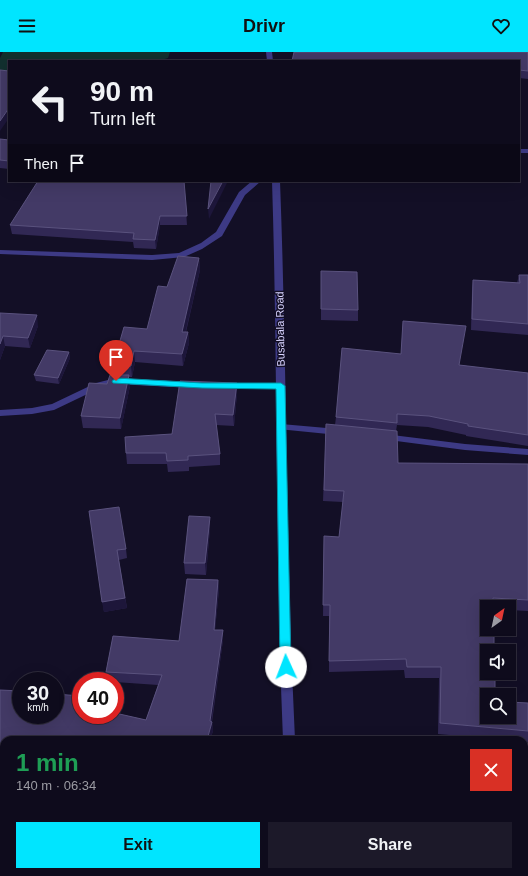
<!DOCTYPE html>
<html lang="en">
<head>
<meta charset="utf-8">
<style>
	body { margin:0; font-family:Helvetica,sans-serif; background:#1c1929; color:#f1f3f6; height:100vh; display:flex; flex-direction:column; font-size:15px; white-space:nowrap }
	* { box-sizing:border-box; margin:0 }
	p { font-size:13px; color:#9b9ba3 }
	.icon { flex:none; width:22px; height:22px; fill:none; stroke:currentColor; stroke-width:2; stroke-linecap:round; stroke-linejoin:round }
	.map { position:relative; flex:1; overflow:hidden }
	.drawer { position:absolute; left:0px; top:684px; width:528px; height:140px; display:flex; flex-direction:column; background:#0e0b1c; border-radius:12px 12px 0 0; box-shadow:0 4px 16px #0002,0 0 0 1px #2e2b3b }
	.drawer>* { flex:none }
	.top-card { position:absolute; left:8px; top:8px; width:512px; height:122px; border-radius:0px; box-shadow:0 4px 16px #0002,0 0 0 1px #2e2b3b; background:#0e0b1c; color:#f1f3f6; overflow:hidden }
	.needle { width:26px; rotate:33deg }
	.fabs { position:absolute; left:480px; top:548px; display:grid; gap:8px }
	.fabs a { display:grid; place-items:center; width:36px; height:36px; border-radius:0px; background:#0e0b1c; box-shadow:0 4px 16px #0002,0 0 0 1px #2e2b3b; font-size:20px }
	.speed { position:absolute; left:12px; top:620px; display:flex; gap:8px; font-size:20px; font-weight:700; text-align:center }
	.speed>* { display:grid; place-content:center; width:52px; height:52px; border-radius:50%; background:#0e0b1c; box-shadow:0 4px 16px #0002,0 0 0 1px #2e2b3b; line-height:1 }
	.speed small { font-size:10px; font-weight:400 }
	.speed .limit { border:6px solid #d22; background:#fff; color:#111 }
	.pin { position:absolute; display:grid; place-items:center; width:34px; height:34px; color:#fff; margin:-41px -17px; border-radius:50% 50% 50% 0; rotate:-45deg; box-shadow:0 0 4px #0007 }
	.pin .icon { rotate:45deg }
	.me { position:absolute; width:44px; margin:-22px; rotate:358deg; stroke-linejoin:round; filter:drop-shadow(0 0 3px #0008) }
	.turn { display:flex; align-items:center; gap:14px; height:84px; padding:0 16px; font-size:18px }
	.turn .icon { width:52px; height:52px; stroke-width:2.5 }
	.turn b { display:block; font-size:28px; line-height:34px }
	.then { display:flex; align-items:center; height:38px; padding:0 16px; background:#0003; gap:8px; font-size:15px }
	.round { display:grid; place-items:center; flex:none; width:42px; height:42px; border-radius:0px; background:#1c1929 }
	.headline { display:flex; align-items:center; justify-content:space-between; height:68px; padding:0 16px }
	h1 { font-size:24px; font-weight:600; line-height:30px; color:#1e9e55 }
	.action { display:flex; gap:8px; margin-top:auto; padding:8px 16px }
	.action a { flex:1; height:46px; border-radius:0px; background:#00e5ff; color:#111; font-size:16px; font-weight:600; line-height:46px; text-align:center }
	.action a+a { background:#1c1929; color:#f1f3f6 }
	header { display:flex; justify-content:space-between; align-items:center; height:52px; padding:0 16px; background:#00e5ff; color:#111; font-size:18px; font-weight:600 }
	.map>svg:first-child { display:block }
</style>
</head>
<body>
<header><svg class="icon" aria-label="menu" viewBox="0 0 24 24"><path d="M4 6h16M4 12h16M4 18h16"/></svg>Drivr<svg class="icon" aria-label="heart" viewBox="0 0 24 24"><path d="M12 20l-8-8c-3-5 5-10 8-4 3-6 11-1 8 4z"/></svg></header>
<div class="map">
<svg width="528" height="824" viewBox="0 0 528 824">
	<rect width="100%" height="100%" fill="#130f26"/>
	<polygon fill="#12302f" points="3,0 170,0 168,6 158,9 9,9 9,19 0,19 0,6"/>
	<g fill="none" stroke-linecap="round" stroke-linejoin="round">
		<g fill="#3d3a85" fill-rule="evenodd">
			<rect x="519" y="97" width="9" height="4"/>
			<polygon points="252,129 261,129 245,143 222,184 202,197 184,205 152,208 0,202 0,198 152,203 179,201 201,191 216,180 239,140"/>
			<polygon points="116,326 192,330 197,333 192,336 116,332 102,335 54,358 32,362 0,364 0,358 32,356 52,352 96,331"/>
			<polygon points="224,331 281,331 286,334 281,337 221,336 219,334 221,332"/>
			<polygon points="281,372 338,377 343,380 338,383 278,377 276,375 278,373"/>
			<polygon points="384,382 465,392 528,397 528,403 465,398 381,387 379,385"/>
			<polygon points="524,699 528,700 528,712 524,711"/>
		</g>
		<g fill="#3d3a85" fill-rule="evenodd">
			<polygon points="266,0 272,0 273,9 267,9"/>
			<path d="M272,129H280C287,315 286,502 295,688H283C275,502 278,315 272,129Z"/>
			<polygon points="270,820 284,820 283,824 269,824"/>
		</g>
	</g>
	<g fill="#312854">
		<polygon points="528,0 528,27 519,26 519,9"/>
		<polygon points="0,87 9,88 9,117 0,116"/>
		<polygon points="184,129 187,173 160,173 156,197 134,196 133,190 12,182 10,173"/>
		<polygon points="199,206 200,218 186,280 188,280 189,291 183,314 135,310 132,325 129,325 130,334 121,377 83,376 81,364 114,323 113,313 147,277 167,235"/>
		<polygon points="321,219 358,258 358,269 321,268"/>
		<polygon points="519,223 528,223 528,283 471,278 472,238 473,228 517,231"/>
		<polygon points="0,261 38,274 30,296 5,294 0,308"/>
		<polygon points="403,269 459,313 528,321 528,394 466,384 466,383 428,375 397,373 396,379 398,411 528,412 528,559 509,558 509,555 487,555 487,665 528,651 528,690 524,690 524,688 506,688 438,682 439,626 405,626 404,618 329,620 329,564 323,564 324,484 339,485 343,450 323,449 326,372 335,373 336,365 401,302"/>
		<polygon points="69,300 70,306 59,332 36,329 34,323"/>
		<polygon points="237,331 237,342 234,374 216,373 220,402 220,413 189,415 189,419 168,420 167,412 127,412 126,401 172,382"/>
		<polygon points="89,459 126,497 127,506 119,508 127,556 104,560"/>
		<polygon points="210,476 206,523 185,522 184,511"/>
		<polygon points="187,527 218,528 219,538 215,578 223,578 223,588 212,670 213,679 210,688 4,688 4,820 211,820 211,824 0,824 0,638 21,639 21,663 55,663 55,642 81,644 81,663 115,663 115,661 146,668 158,633 115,630 115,629 107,629 106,620 113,584 179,589"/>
	</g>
	<g fill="#1d163a">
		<polygon points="9,56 9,66 0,79 0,69"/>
		<polygon points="223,129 228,129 209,167 208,157"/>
		<polygon points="160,164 160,173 156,197 155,188"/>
		<polygon points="199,206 200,218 183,291 182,280"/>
		<polygon points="37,263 38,274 30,296 28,286"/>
		<polygon points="188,280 189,291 183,314 182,302"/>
		<polygon points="3,284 5,294 0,308 0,292"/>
		<polygon points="134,299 135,310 132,325 131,314"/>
		<polygon points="69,300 70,306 59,332 58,326"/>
		<polygon points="129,323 130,334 121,377 120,366"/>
		<polygon points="237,331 237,342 234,374 233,363"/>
		<polygon points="210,465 210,476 206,523 205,511"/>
		<polygon points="218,528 219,538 214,587 214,578"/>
		<polygon points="125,546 127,556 104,560 102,550"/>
		<polygon points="223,578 223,588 211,672 212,670 213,679 210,688 207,688"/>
	</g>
	<g fill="#433a66" stroke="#5a527e">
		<polygon points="294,0 528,0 528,19 519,18 519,19 519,9 292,9"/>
		<polygon points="0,18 9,19 8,23 9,23 9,37 8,38 9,38 9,56 0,69"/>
		<polygon points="0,87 9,88 9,109 0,108"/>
		<polygon points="38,129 184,129 187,164 160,164 155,188 133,187 134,181 10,173"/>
		<polygon points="211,129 223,129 208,157"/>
		<polygon points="178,204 199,206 182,280 188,280 182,302 134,299 131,314 113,313 124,275 147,277 158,234 167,235"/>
		<polygon points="321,219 357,220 358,258 321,257"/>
		<polygon points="519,223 528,223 528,272 472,267 473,228 520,231"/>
		<polygon points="0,261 37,263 28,286 3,284 0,292"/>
		<polygon points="403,269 466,274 459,313 528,321 528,383 468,374 468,372 429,364 397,362 397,371 336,365 342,296 401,302"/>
		<polygon points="47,298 69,300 58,326 34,323"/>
		<polygon points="110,323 129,323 120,366 81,364 89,331 107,332"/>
		<polygon points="180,329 237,331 233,363 215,362 220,402 188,404 188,408 167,409 166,401 126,401 125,385 172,382"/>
		<polygon points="326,372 397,379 398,411 528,412 528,548 493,546 493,555 487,555 487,577 494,577 494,599 487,599 487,621 495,621 495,643 487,643 487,665 509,665 509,650 528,651 528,679 440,671 441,615 407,615 406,607 329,609 330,553 323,553 324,484 339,485 344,439 324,438"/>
		<polygon points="119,455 126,497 117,498 125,546 102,550 89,459"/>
		<polygon points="189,464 210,465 205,511 184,511"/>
		<polygon points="187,527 218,528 214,578 223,578 210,669 212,670 207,688 4,688 4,820 210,820 209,824 0,824 0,638 21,639 21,663 55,663 55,642 81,644 81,663 115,663 115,661 146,668 162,623 106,620 113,584 179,589"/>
		<polygon points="330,820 356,820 355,824 330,824"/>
	</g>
	<polygon fill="#00e5ff" stroke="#0095a6" points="116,326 202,331 281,331 285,334 291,615 289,618 286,619 282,618 280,615 276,337 202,336 113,331 112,329"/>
	<g text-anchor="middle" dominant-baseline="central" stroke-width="3" stroke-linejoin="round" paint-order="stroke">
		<g font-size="11" fill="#d9d4ff" stroke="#130f26">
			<text transform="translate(280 277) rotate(-91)">Busabala Road</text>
		</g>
	</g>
</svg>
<div class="fabs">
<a><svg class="needle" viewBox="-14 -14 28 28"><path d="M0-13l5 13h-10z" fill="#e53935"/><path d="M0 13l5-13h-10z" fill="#9b9ba3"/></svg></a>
<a><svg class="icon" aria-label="sound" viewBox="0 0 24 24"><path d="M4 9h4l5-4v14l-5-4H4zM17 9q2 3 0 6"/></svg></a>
<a><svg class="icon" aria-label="search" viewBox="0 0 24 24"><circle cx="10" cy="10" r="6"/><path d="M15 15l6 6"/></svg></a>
</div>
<div class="speed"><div>30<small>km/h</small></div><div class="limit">40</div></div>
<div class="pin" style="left:116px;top:329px;background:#d93025"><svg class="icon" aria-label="arrive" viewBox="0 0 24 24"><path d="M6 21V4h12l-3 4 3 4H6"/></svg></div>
<svg class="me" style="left:286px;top:615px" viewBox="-20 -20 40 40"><circle r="19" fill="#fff"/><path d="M0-13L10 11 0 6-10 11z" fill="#00e5ff"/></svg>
<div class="top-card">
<div class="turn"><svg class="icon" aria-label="left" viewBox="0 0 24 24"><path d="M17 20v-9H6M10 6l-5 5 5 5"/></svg><div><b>90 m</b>Turn left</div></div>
<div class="then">Then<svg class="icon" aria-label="arrive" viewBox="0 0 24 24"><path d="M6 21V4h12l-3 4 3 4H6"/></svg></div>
</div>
<section class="drawer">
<div class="headline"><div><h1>1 min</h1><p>140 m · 06:34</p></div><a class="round" style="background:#d93025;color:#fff"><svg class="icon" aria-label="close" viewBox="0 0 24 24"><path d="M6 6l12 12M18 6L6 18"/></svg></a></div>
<div class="action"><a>Exit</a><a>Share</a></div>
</section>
</div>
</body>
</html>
